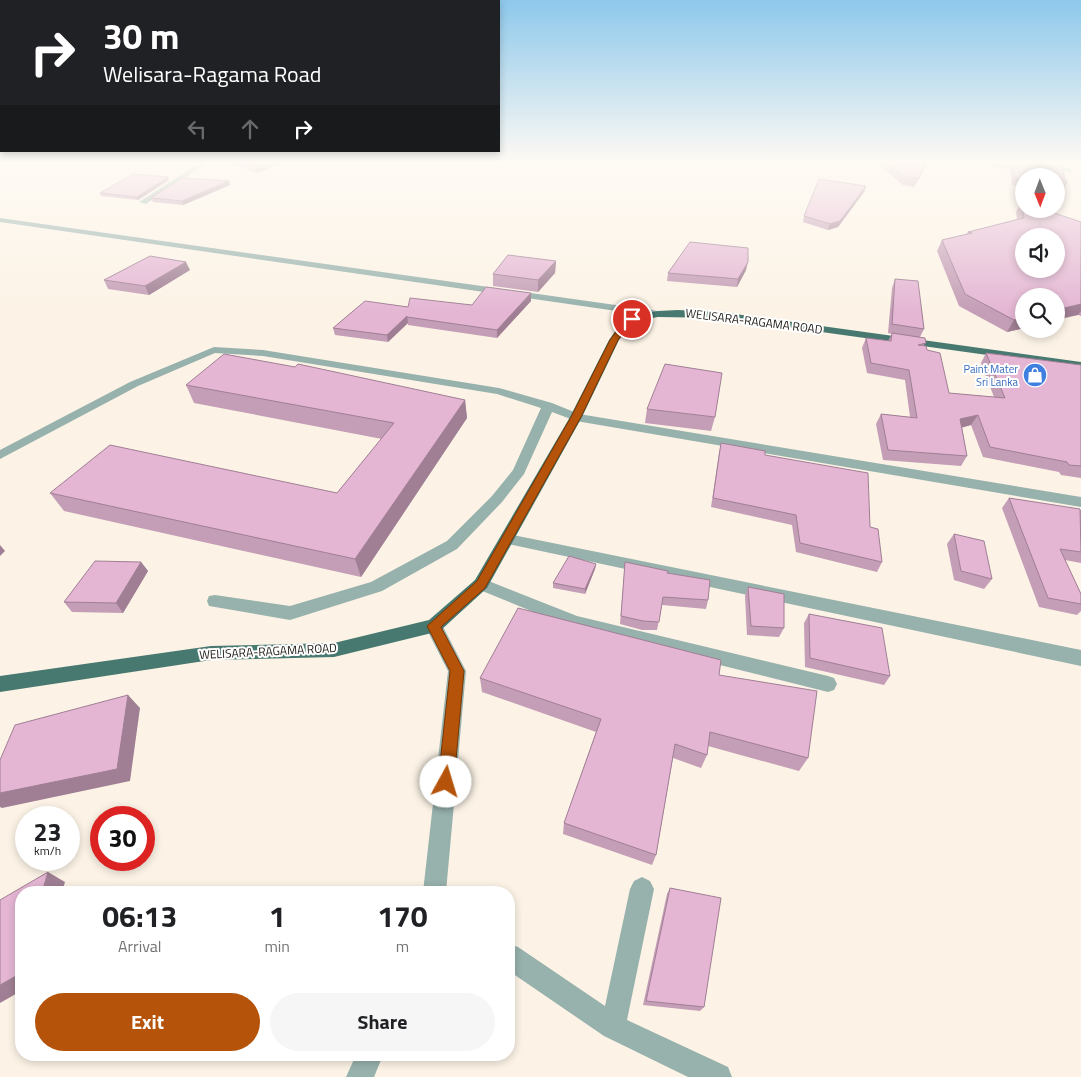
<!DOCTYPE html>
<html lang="en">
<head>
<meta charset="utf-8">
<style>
	body { margin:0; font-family:"Titillium Web",sans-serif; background:#f6f6f6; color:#202124; height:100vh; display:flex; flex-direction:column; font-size:19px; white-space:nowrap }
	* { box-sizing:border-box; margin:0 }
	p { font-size:16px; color:#757577 }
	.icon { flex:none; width:28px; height:28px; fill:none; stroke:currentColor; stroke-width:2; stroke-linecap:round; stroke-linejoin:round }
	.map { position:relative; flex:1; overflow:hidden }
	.drawer { position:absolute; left:15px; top:886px; width:500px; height:175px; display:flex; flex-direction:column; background:#fff; border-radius:20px; box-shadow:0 2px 8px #0003 }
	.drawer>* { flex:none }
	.guide { position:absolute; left:0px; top:0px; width:500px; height:152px; box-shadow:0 2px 8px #0003; background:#202124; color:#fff; overflow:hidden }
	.needle { width:32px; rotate:179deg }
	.tools { position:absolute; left:1015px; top:168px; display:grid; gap:10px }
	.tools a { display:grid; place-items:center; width:50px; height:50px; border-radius:50%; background:#fff; box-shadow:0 2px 8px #0003; font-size:25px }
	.speed { position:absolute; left:15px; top:806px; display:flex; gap:10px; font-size:25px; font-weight:700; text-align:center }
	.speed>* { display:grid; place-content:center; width:65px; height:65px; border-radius:50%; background:#fff; box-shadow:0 2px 8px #0003; line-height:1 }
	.speed small { font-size:12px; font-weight:400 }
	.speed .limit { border:8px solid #d22; background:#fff; color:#111 }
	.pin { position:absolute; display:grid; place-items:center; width:42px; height:42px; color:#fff; margin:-21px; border:2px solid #fff; border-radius:50%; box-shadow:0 1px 5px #0007 }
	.me { position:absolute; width:55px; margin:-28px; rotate:6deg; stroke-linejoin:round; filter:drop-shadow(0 0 4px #0008) }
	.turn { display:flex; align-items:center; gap:18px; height:105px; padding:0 20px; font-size:22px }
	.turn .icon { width:65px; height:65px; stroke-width:2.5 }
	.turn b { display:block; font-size:35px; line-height:42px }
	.lanes { display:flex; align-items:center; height:48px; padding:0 20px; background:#0003; justify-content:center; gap:25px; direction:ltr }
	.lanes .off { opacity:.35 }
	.eta { display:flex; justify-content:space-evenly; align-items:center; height:85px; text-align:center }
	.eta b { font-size:30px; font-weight:700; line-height:35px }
	.primary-button { display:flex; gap:10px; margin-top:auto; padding:10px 20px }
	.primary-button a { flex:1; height:58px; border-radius:30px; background:#b45309; color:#fff; font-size:20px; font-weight:700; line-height:58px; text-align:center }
	.primary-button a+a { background:#f6f6f6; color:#202124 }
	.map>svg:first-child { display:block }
</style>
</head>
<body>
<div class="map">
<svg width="1081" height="1077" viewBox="0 0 1081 1077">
	<rect width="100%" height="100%" fill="#fcf3e6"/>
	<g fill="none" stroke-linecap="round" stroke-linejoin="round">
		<g fill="#97b1ac" fill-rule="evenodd">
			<polygon points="201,162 208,162 146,204 139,202"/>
			<polygon points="975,162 1070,168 1073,170 1070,172 998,168"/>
			<polygon points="0,218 658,311 663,314 658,317 0,222"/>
			<polygon points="214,347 263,350 499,388 552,403 579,414 1081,497 1081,507 576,421 552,412 524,474 502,502 457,549 382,591 290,620 215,607 209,606 207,601 209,596 215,595 290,606 371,582 447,541 492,496 513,470 541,408 497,394 263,356 215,353 138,386 0,459 0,450 130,382"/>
			<polygon points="508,534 1081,650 1081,666 503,543 500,539 503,535"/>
			<polygon points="481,578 577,616 828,676 834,678 837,684 834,690 828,692 575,629 475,588 473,584 475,580"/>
			<polygon points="434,619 440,621 466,671 446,892 423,892 448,671 425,626 428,621"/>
			<polygon points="642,877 650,881 654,889 627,1020 728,1067 732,1077 688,1077 604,1036 509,971 509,944 518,947 605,1006 630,889 634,881"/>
			<polygon points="356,1055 383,1055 374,1077 346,1077"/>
		</g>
		<polygon fill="#477970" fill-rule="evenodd" points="678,310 721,312 1081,362 1081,368 721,318 658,317 635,321 629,327 619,340 582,417 487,588 440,631 334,657 211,660 0,692 0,676 211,646 334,643 429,620 475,580 570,417 609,340 621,323 632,316 658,311"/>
	</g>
	<g fill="#c49db6">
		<polygon points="226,162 285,162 257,173 230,164"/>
		<polygon points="881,162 928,162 914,187 903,185 880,166"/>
		<polygon points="1009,162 1056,162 1054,165"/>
		<polygon points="1013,164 1061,167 1067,183 1063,190 1056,189 1056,176 1024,176 1024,186 1012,185 1010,171"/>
		<polygon points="168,177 169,180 138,200 101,196 100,193"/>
		<polygon points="229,181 230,185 183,205 153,202 151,198"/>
		<polygon points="866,186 864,192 838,227 828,230 803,222 804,216"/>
		<polygon points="1021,202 1081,222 1081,316 1024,296 1024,328 1007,332 959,306 937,251 942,240 966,234 968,232 1017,219 1016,212"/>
		<polygon points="556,261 555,273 538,292 493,286 493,274"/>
		<polygon points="190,270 149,295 108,289 104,280"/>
		<polygon points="746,270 737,287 667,281 668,273"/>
		<polygon points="895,279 924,329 920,337 949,393 994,397 981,363 986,353 1081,365 1081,478 1061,475 1059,472 983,457 971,425 962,427 967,456 961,466 883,460 876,424 881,414 910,417 905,380 867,373 862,348 866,338 888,341 892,334 888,333 892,288"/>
		<polygon points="531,301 497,338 408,325 408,323 388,342 335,335 333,328 408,307 472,305"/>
		<polygon points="186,385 465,400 467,418 361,577 64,511 50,493 337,493 382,439 194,403"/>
		<polygon points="647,409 715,417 711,431 645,423"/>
		<polygon points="721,443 870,527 882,562 877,572 796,552 792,525 711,507 719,453"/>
		<polygon points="1009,498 1081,510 1081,563 1065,560 1081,594 1081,611 1077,615 1039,607 1002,508"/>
		<polygon points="954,534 992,579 984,589 954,580 947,544"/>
		<polygon points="141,562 148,571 123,613 72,612 64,602"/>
		<polygon points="625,562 667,573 708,600 706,609 662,605 657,630 642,630 620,624"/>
		<polygon points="596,564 595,569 585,594 553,588 553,583"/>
		<polygon points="748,587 784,628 779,637 747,635 745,596"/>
		<polygon points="809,614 890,676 884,685 805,667 804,623"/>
		<polygon points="719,675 808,758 799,771 708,746 707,755 701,768 673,758 656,855 652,865 563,834 564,823 596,732 482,692 480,678"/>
		<polygon points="670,888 704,1007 700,1011 643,1005 667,894"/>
	</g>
	<g fill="#a07f94">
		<polygon points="261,162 285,162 257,173 255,164"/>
		<polygon points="927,162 928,162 914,187 918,178"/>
		<polygon points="168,177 169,180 138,200 137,197"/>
		<polygon points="229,181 230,185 183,205 182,201"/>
		<polygon points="866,186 864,192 838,227 828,230 830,224"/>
		<polygon points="556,261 555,273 538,292 538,280"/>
		<polygon points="186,262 190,270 149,295 145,286"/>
		<polygon points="748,262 746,270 737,287 738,279"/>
		<polygon points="531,293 531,301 497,338 497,330"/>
		<polygon points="1081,304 1081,311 1078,315 1056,320 1056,310"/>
		<polygon points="407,316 408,323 388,342 387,335"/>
		<polygon points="1024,318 1024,328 1007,332 1014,320"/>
		<polygon points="465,400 467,418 361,577 355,559"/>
		<polygon points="978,415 971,425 954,430 960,419"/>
		<polygon points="0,545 5,551 0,556"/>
		<polygon points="141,562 148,571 123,613 116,603"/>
		<polygon points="596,564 595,569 585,594 585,589"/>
		<polygon points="128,695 140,708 130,781 2,808 0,807 0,793"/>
		<polygon points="48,872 65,882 62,892 42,892"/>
		<polygon points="21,973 21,991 0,1003 0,985"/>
	</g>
	<g fill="#e4b6d4" stroke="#a07f94" fill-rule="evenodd">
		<polygon points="247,162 261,162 255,164"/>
		<polygon points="887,162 927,162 918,178 906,177"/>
		<polygon points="1013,164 1061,167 1067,183 1056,182 1056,176 1024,176 1024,179 1015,178"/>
		<polygon points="133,174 168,177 137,197 100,193"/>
		<polygon points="182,178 229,181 182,201 151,198"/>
		<polygon points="819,179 866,186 840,221 830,224 804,216"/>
		<path d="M1021,202L1024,203V209H1042L1081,222V304L1056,310V296H1024V318L1014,320L965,294L942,240L972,233L968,232L1024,218ZM1024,236H1056V269H1024Z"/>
		<polygon points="690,242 748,248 748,262 738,279 668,273"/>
		<polygon points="508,255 556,261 538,280 493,274"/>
		<polygon points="150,256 186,262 145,286 104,280"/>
		<polygon points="895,279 918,281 924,329 892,324"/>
		<polygon points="486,287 531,293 497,330 407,317 407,316 387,335 333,328 365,301 408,307 410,298 472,305"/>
		<polygon points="892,333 925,338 926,343 918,345 926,346 927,350 940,353 949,393 1005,398 986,353 1081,365 1081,466 1069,465 1067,462 990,447 978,415 960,419 967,456 888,450 881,414 917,418 909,370 871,363 866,338 891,341"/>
		<polygon points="224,354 295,367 298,364 465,400 355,559 50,493 110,445 337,493 394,423 186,385"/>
		<polygon points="665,364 722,373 715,417 647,409"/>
		<polygon points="721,443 765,451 765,455 868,473 870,527 878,529 882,562 800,543 796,515 713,498"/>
		<polygon points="1009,498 1080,509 1081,552 1060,549 1081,594 1081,604 1048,598"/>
		<polygon points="954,534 984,541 992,579 961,571"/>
		<polygon points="569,556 596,564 585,589 553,583"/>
		<polygon points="95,561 141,562 116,603 64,602"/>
		<polygon points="625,562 668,571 667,573 710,580 708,600 663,597 659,622 643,621 621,616"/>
		<polygon points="748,587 784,594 784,628 751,626"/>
		<polygon points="518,608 721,660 719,675 817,691 808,758 710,732 707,755 675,744 656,855 564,823 601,719 480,678"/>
		<polygon points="809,614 882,628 890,676 810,658"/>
		<polygon points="128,695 117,769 0,793 0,760 15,725"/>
		<polygon points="48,872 42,892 21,892 21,973 0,985 0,900"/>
		<polygon points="670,888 721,898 704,1007 646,1001"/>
	</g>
	<linearGradient id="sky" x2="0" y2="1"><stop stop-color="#8dc8eb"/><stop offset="0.52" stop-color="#fefaf4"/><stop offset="1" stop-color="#fefaf4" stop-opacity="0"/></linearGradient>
	<rect width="1081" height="312" fill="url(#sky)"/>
	<polygon fill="#b45309" stroke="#753606" points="630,318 636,319 628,327 618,340 581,417 485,588 441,627 464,671 454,782 452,787 446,789 440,787 438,782 450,671 427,626 477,581 571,417 610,340 622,323"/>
	<defs>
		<g id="shop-disc" transform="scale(1.25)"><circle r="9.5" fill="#3f7fe0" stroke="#fff"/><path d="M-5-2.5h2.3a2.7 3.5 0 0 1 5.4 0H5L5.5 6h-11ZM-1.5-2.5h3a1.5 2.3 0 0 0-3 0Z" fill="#fff"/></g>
	</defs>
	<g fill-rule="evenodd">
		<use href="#shop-disc" x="1035" y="375"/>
	</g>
	<g text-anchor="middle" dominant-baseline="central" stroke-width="4" stroke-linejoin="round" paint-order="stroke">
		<g font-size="11" fill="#366cbe" stroke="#fff" text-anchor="end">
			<text x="1018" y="369">Paint Mater<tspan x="1018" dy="13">Sri Lanka</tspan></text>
		</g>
		<g font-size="12" fill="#24211c" stroke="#fff">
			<text transform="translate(754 321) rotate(7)">WELISARA-RAGAMA ROAD</text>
			<text transform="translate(268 651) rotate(-3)">WELISARA-RAGAMA ROAD</text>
		</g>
	</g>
</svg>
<div class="tools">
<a><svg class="needle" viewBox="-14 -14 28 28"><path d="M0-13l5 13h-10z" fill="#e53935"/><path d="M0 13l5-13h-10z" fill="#757577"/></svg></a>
<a><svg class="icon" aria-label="sound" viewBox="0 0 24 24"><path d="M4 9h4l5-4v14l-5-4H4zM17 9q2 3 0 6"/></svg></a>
<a><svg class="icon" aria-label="search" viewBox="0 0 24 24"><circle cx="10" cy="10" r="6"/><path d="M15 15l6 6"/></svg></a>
</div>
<div class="speed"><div>23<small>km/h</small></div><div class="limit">30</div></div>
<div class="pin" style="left:632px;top:319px;background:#d93025"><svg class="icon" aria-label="arrive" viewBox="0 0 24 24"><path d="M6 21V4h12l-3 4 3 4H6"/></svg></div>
<svg class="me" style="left:446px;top:782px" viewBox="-20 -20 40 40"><circle r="19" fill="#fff"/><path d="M0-13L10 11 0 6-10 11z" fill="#b45309"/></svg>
<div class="guide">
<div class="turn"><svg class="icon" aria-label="right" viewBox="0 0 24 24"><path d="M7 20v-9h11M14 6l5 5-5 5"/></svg><div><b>30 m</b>Welisara-Ragama Road</div></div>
<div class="lanes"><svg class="icon off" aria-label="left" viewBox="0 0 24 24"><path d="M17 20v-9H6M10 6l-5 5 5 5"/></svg><svg class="icon off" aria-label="ahead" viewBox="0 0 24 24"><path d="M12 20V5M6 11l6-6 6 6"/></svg><svg class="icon" aria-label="right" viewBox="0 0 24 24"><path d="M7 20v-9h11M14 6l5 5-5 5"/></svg></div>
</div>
<section class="drawer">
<div class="eta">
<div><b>06:13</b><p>Arrival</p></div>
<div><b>1</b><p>min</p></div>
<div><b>170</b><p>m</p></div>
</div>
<div class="primary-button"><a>Exit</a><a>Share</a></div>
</section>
</div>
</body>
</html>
